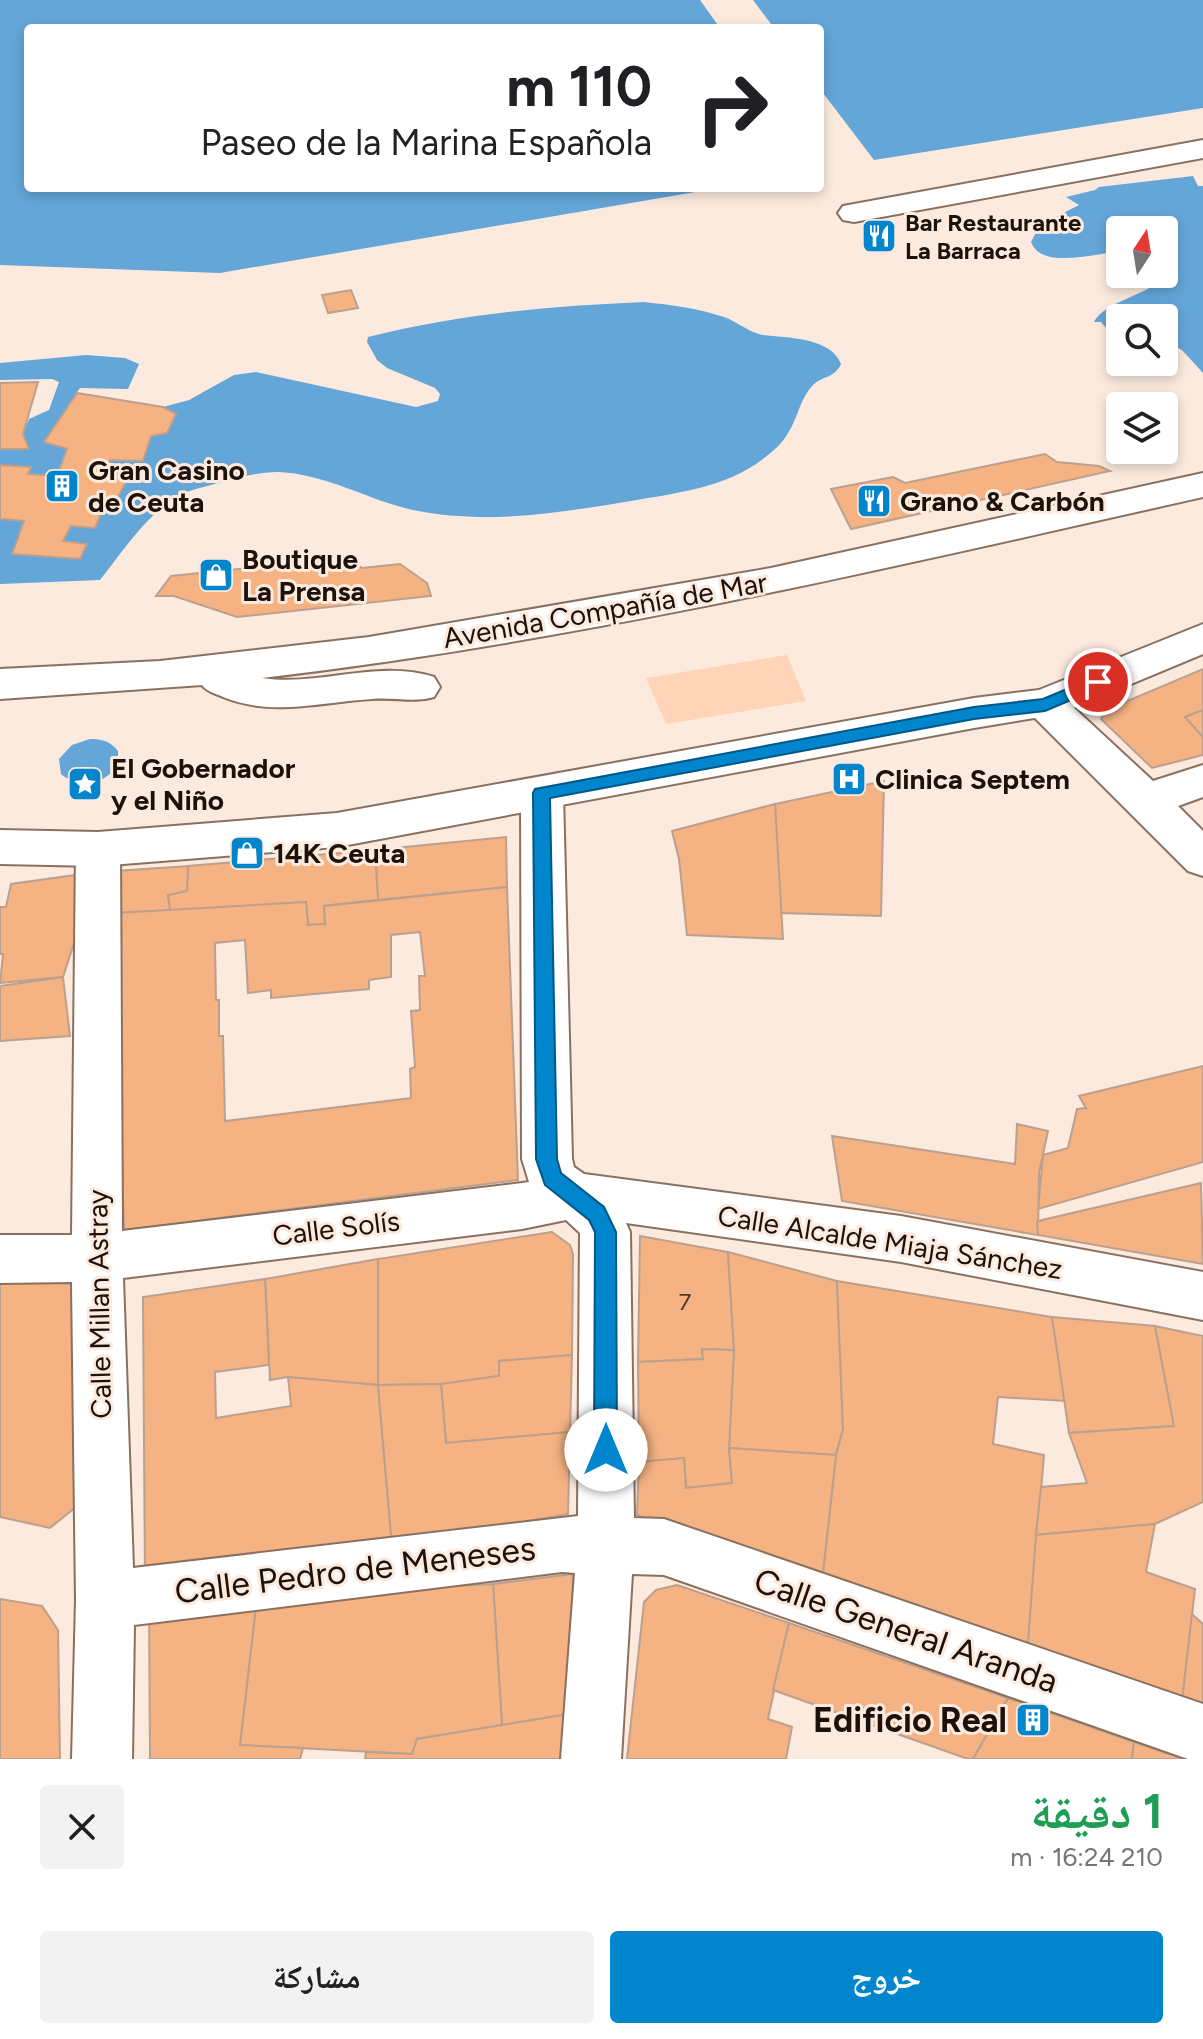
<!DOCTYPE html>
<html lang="ar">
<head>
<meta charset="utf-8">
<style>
	body { margin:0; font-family:Figtree,"Noto Naskh Arabic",sans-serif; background:#f2f2f2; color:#202124; direction:rtl; height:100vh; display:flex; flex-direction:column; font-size:30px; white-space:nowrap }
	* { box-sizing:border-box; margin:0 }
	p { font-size:26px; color:#757577 }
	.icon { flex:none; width:44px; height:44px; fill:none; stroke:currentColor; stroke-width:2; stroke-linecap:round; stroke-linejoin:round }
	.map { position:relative; height:1759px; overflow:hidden; direction:ltr }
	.sheet { display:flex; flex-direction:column; background:#fff; flex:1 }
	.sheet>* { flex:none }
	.guide { position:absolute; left:24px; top:24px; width:800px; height:168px; border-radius:8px; box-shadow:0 4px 12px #0003; direction:rtl; background:#fff; color:#202124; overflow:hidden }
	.needle { width:52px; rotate:12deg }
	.tools { position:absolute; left:1106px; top:216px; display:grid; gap:16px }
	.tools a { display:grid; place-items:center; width:72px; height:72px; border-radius:8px; background:#fff; box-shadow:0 4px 12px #0003; font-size:40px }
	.pin { position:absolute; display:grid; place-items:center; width:68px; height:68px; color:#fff; margin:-34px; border:4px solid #fff; border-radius:50%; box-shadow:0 2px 8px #0007 }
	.me { position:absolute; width:88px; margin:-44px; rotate:0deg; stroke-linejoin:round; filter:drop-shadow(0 0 6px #0008) }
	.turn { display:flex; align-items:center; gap:28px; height:168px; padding:0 40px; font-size:36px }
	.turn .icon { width:104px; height:104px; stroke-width:2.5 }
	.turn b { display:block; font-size:56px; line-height:68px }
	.round { display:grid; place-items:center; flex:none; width:84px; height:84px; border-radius:8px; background:#f2f2f2 }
	.head { display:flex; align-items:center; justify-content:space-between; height:136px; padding:0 40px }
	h1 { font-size:48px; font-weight:700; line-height:60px; color:#1e9e55 }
	.action { display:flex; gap:16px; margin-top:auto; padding:16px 40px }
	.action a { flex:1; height:92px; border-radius:8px; background:#0186cd; color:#fff; font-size:32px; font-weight:700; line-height:92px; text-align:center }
	.action a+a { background:#f2f2f2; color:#202124 }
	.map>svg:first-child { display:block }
</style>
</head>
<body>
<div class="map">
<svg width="1203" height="1759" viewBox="0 0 1203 1759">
	<rect width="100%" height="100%" fill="#fceade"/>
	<polygon fill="#ffd4b8" points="787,655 806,701 666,724 646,678"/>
	<g fill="#64a6d8">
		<polygon points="0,0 700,0 720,28 28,28 28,188 719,188 220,273 0,265"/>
		<polygon points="753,0 1203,0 1203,108 874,160 820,89 820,28 774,28"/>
		<path d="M1193,176L1198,186H1203V373L1182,350L1164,340V318H1120V335L1107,329L1101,322H1094C1103,303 1147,294 1165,278L1164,230H1120V252C1097,252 1042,271 1031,242L1040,225L1079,205L1066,197L1095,190L1099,187Z"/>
		<path d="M644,302C671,305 697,308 724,317C736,321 750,333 763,335C787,338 831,337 841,364C835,378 822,376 813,385C800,398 798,418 788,433C782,444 772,452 763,459C725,488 676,493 631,501C558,513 487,525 413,510C368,500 326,474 279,472C256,471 219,483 196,489C155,500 125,549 100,580L0,584V519L24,521L13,554L80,559L87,544L63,541L71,526L95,528L108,498L118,497L128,476L106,473L110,460L143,461L151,436L167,433L175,414L163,407L189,400L234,375L256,372L416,407L438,401L440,394L435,388L387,368L377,360L367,342L368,337C459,314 551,306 644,302Z"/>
		<polygon points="86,355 125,358 139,364 128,389 80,388 44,441 67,449 57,476 28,474 30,467 0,465 0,449 29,449 23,434 29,419 49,410 59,382 52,379 0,380 0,363"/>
		<path d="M90,739C102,739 110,741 118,751V765C104,785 79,789 61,774L59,759L72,745Z"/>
	</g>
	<g fill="#f5b283" stroke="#bca08e" stroke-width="2" fill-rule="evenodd">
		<polygon points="351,290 358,308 328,313 322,295"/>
		<polygon points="38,382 23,434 29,449 0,449 0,383"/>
		<polygon points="77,393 163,407 176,414 167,433 151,436 143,461 110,460 106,473 129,476 118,497 108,498 95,528 71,526 63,541 87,544 80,559 12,554 24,521 0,519 0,465 31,467 28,474 57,476 67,449 44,442"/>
		<polygon points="1045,454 1057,462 1099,466 1110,471 851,529 831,489 893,477 905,483"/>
		<polygon points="348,558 362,568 400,564 427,583 431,596 237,617 174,596 156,596 171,576"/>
		<polygon points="1203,669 1203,710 1185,717 1203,737 1203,755 1152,768 1101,719 1106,710"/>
		<polygon points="1203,710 1203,737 1185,717"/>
		<polygon points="884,781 881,916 780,913 775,804"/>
		<polygon points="775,804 783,939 687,935 679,859 672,831"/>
		<polygon points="506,837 507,887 378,900 375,850"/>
		<polygon points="375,850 378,900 324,906 325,924 308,925 306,902 170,911 168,895 187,891 188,866"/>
		<polygon points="188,866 187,891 168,895 170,911 115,913 115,871"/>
		<polygon points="97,872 63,977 0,983 3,954 0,954 0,907 6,907 11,884"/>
		<path d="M507,887L518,1180L124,1230L115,913L306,902L308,925L325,924L324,906ZM420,932L425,976H419L420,1010L411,1011L415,1067L410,1069L411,1098L225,1121L223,1036H219V1000H216L215,943L245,940L248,993L271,990V998L369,989V980L391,977V935Z"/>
		<polygon points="63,977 70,1036 0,1041 0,986"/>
		<polygon points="1203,1066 1203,1162 1038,1209 1043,1155 1068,1148 1077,1109 1086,1108 1079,1096"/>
		<polygon points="1017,1124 1048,1131 1039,1173 1038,1235 842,1201 832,1136 1015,1164"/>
		<polygon points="1201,1183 1203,1264 1038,1235 1037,1222 1042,1220"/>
		<polygon points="552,1232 570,1245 573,1254 572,1355 499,1361 499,1376 441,1384 378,1385 378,1259"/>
		<polygon points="640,1236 728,1252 734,1350 702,1349 703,1359 638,1362"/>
		<polygon points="728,1252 837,1281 843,1429 836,1455 729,1448 734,1350"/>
		<polygon points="378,1259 378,1385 288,1377 270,1380 265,1279"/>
		<polygon points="0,1276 77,1281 82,1502 50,1528 0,1517"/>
		<polygon points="265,1279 269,1365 215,1372 216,1418 291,1406 288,1377 378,1385 392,1546 145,1585 143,1297"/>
		<polygon points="837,1281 1052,1317 1066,1401 998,1397 993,1444 1044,1455 1028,1643 822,1582 836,1455 843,1429"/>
		<polygon points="1052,1317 1155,1326 1174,1426 1069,1433"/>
		<polygon points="1155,1326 1203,1336 1203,1502 1155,1524 1036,1535 1041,1487 1087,1483 1069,1433 1174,1426"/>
		<polygon points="702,1349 734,1350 729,1448 732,1483 686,1488 684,1458 639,1462 638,1362 703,1359"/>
		<polygon points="572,1355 570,1432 446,1443 441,1384 499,1376 499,1361"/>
		<polygon points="441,1384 446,1443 570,1432 568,1514 392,1546 378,1385"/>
		<polygon points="729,1448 836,1455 822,1582 637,1515 639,1462 684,1458 686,1488 732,1483"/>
		<polygon points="1155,1524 1146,1572 1195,1589 1181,1710 1028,1643 1036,1535"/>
		<polygon points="573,1574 569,1714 502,1725 493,1584"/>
		<polygon points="493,1584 502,1725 417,1739 412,1754 240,1745 257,1597"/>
		<polygon points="677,1585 789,1623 768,1719 792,1727 786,1759 627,1759 644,1602 656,1590"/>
		<polygon points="257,1597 240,1745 303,1748 300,1759 150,1759 149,1606"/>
		<polygon points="0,1599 42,1606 58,1630 60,1759 0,1759"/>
		<polygon points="1192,1614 1203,1624 1203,1717 1181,1710"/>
		<polygon points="789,1623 1008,1698 973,1759 968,1759 773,1690"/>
		<polygon points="1008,1698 1134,1742 1132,1759 973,1759"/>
		<polygon points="569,1714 566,1759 365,1759 366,1752 412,1754 417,1739"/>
		<polygon points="1134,1742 1184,1759 1132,1759"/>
	</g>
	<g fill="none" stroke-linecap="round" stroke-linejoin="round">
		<g stroke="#8a715f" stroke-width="4">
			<g id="minor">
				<polygon points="1203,140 1203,158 854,222 843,220 838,213 843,206 854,204"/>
				<path d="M1203,473V497C892,567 580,641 262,678C320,687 376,659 434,677L440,687L434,697C414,703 393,697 372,699C321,702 272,717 223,697C215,693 207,692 202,685L0,699V669L160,661L369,637L771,568Z"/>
				<polygon points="1045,689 1059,694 1153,781 1203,765 1203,797 1178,806 1203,831 1203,876 1188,871 1031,714 1025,704 1031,694"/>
				<path d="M542,777L557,782L563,793L572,1159L574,1167L584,1174L901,1216L1203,1272V1320L901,1262L626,1223L630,1232L634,1518L664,1519L1203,1704V1759H1188L664,1575L632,1574L621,1759H561L575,1573L562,1572L134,1625L132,1759H72L76,1600L72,1282L0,1283V1235H72L76,849L83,837L98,832L113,837L120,849L122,1231L522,1183L529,1182L522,1159L521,793L527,782ZM566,1220L580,1233L578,1516L133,1568L123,1278L522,1229Z"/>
			</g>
		</g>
		<g stroke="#8a715f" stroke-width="4">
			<polygon id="major" points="1203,624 1203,654 1059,714 974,728 337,847 98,866 0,864 0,830 98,832 337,813 974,698 1039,690"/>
		</g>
		<use href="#minor" fill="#fff" fill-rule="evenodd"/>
		<use href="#major" fill="#fff" fill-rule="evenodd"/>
	</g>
	<polygon fill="#0186cd" stroke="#015785" stroke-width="2" points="1098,676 1104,678 1106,682 1104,686 1045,711 974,719 550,798 557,1159 561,1173 604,1207 616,1232 617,1450 614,1458 606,1461 598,1458 594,1450 595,1232 589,1220 545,1185 536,1159 533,793 535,789 974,707 1043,699"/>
	<defs>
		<g id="restaurant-square" transform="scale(1.8)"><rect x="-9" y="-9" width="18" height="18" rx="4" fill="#0186cd" stroke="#fceade"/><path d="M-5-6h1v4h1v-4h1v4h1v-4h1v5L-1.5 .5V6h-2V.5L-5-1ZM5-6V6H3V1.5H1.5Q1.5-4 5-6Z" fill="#fff"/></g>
		<g id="building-square" transform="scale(1.8)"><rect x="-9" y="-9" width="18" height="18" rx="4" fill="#0186cd" stroke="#fceade"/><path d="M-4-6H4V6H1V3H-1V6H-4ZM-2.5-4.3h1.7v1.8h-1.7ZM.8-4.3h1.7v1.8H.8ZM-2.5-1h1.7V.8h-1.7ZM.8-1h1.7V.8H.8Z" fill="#fff"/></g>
		<g id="shop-square" transform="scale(1.8)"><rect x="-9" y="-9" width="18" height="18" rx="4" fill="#0186cd" stroke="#fceade"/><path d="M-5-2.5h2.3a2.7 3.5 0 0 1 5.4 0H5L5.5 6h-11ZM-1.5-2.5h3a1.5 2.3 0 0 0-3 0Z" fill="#fff"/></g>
		<g id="hospital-square" transform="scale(1.8)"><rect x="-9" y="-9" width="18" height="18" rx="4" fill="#0186cd" stroke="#fceade"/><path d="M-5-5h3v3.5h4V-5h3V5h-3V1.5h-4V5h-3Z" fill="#fff"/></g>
		<g id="sight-square" transform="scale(1.8)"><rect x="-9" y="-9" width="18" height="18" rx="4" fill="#0186cd" stroke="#fceade"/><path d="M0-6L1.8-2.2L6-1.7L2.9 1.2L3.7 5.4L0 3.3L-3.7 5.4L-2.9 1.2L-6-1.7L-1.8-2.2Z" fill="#fff"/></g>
	</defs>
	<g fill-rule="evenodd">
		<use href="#restaurant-square" x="879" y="236"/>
		<use href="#building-square" x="62" y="486"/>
		<use href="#restaurant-square" x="874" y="501"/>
		<use href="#shop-square" x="216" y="575"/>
		<use href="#hospital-square" x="849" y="779"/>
		<use href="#sight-square" x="85" y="784"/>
		<use href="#shop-square" x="247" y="853"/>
		<use href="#building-square" x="1033" y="1720"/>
	</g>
	<g text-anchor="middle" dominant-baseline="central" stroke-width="6" stroke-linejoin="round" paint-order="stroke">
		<g font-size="24" font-weight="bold" fill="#1c120b" stroke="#fceade" text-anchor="start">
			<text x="905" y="222">Bar Restaurante<tspan x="905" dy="28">La Barraca</tspan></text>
		</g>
		<g font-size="24" fill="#523a29">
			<text x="685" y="1301">7</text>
		</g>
		<g font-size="28" font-weight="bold" fill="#1c120b" stroke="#fceade" text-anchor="start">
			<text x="88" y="470">Gran Casino<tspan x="88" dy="32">de Ceuta</tspan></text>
			<text x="900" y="501">Grano &amp; Carbón</text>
			<text x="242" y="559">Boutique<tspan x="242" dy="32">La Prensa</tspan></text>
			<text x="111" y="768">El Gobernador<tspan x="111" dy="32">y el Niño</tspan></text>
			<text x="875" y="779">Clinica Septem</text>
			<text x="273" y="853">14K Ceuta</text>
		</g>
		<g font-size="28" fill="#1c120b" stroke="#fceade">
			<text transform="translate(605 610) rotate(-10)">Avenida Compañía de Mar</text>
			<text transform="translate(336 1228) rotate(-7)">Calle Solís</text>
			<text transform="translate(890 1242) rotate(9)">Calle Alcalde Miaja Sánchez</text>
			<text transform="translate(99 1304) rotate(-91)">Calle Millan Astray</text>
		</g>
		<g font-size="34" fill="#1c120b" stroke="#fceade">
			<text transform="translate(355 1570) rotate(-7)">Calle Pedro de Meneses</text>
			<text transform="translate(906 1631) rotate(19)">Calle General Aranda</text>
		</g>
		<g font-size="34" font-weight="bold" fill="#1c120b" stroke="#fceade" text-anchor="end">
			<text x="1007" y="1720">Edificio Real</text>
		</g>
	</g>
</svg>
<div class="tools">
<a><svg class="needle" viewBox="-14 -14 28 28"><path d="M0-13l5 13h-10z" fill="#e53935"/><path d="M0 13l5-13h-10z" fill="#757577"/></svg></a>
<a><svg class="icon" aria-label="search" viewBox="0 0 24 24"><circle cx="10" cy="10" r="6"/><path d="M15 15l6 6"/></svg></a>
<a><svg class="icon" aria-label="layers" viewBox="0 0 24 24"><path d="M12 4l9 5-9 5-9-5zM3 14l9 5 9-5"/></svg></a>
</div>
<div class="pin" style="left:1098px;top:682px;background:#d93025"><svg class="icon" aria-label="arrive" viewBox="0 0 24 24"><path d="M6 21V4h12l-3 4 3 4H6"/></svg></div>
<svg class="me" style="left:606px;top:1450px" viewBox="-20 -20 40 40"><circle r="19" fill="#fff"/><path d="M0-13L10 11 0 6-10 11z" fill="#0186cd"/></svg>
<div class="guide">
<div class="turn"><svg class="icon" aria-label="right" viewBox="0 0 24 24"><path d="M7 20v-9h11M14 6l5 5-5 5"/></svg><div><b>110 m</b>Paseo de la Marina Española</div></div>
</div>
</div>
<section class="sheet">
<div class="head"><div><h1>1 دقيقة</h1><p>210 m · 16:24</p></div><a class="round"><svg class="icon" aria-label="close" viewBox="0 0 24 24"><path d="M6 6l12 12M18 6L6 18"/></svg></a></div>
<div class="action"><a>خروج</a><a>مشاركة</a></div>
</section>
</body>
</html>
